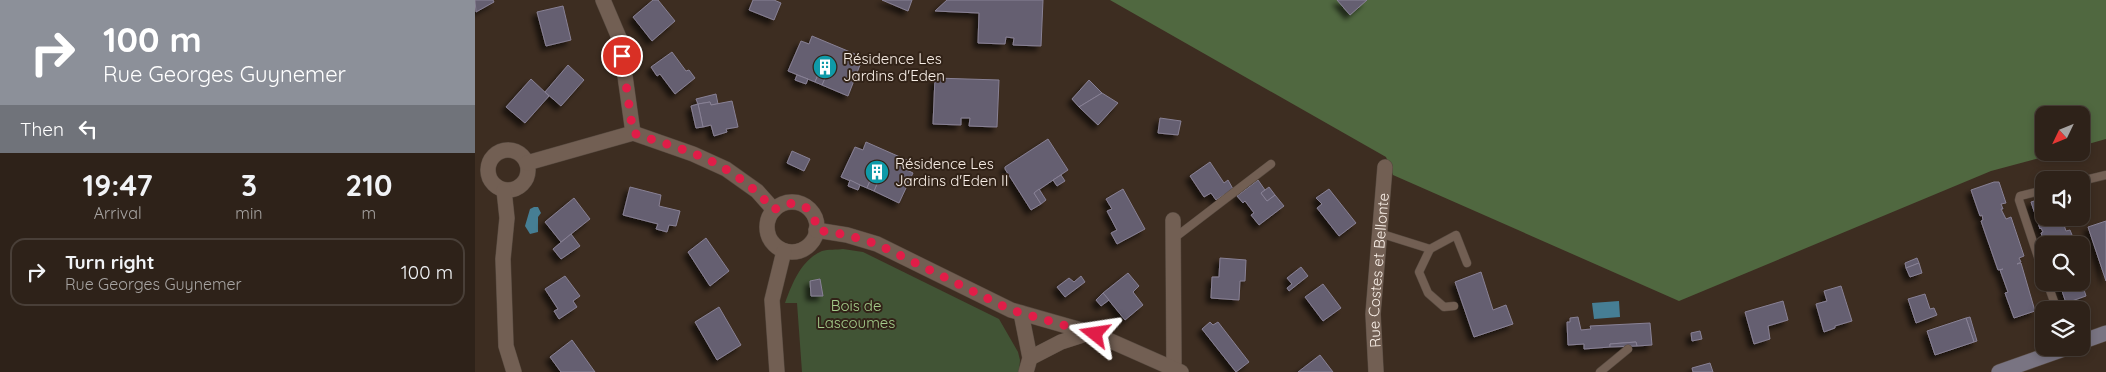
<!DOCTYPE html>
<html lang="en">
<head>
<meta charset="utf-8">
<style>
	body { margin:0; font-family:Quicksand,sans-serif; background:#362a22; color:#f1f3f6; height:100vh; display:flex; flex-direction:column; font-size:19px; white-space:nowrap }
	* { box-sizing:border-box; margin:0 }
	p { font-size:16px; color:#a7a4a2 }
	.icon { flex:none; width:28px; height:28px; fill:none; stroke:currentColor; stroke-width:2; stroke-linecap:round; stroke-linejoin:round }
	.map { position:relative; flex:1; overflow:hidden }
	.drawer { display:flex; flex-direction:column; background:#2e2219; width:475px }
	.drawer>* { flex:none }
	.guide { background:#8c9099; color:#fff; overflow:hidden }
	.needle { width:32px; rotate:227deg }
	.tools { position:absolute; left:1560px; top:106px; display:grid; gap:10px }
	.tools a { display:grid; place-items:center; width:55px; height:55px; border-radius:10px; background:#2e2219; box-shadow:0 2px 8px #0003,0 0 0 1px #493f38; font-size:25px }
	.pin { position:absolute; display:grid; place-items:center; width:42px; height:42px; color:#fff; margin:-21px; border:2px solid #fff; border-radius:50%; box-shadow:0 1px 5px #0007 }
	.me { position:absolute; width:55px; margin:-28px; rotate:285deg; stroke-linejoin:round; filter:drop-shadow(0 0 4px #0008) }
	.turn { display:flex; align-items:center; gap:18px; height:105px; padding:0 20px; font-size:22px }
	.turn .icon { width:65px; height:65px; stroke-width:2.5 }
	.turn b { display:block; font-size:35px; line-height:42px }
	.then { display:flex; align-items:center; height:48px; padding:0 20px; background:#0003; gap:10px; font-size:19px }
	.eta { display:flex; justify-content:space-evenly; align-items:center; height:85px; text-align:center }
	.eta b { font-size:30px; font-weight:800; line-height:35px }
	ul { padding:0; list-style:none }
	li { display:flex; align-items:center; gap:15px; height:68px; margin:0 10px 8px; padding:0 10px; border:2px solid #493f38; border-radius:15px }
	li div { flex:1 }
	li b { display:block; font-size:19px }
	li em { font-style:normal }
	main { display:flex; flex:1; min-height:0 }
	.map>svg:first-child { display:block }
</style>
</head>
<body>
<main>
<section class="drawer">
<div class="guide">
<div class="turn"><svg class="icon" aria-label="right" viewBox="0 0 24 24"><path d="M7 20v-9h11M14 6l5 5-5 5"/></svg><div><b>100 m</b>Rue Georges Guynemer</div></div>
<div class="then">Then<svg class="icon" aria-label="left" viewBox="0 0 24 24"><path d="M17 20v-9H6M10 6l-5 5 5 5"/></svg></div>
</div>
<div class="eta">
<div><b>19:47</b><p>Arrival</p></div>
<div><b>3</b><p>min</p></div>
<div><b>210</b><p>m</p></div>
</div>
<ul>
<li><svg class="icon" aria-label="right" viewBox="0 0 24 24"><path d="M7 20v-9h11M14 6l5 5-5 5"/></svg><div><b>Turn right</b><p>Rue Georges Guynemer</p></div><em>100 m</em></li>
</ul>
</section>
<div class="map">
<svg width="1631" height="372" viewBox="0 0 1631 372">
	<defs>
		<filter id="shadow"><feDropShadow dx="-4.5" dy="4.5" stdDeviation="2.5" flood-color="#0009"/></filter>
	</defs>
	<rect width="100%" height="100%" fill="#3d2d21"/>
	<path fill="#415435" d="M368,249L388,252L524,319L543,352L545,360L544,372H327L322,303H310C317,284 326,260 347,251C353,249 362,250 368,249Z"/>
	<polygon fill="#506840" points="635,0 1631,0 1631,139 1606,146 1606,115 1569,115 1569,152 1583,153 1516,171 1204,301 918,175 911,157"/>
	<g fill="#467e94">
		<polygon points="59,207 63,207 66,213 63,217 63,232 55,234 50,226 55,209"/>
		<polygon points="1144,301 1145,317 1119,319 1117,303"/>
	</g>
	<g fill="#655f71" stroke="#888195" filter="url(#shadow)">
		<polygon points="0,0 18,0 19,2 1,12"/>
		<polygon points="178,0 183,0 200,21 177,41 158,17"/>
		<polygon points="278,0 299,0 306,3 299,20 274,10"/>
		<polygon points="407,0 437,0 433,11"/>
		<polygon points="472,0 568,0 566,46 538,45 539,38 531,37 530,44 503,43 504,13 460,11"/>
		<polygon points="862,0 892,0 875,15"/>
		<polygon points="88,6 96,40 71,46 62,12"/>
		<polygon points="337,36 380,54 377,62 385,65 373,96 347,85 352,73 345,70 340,82 313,71 326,41 334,44"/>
		<polygon points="197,52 211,71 214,70 220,78 200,94 185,74 182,76 176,67"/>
		<polygon points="93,65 109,80 86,106 70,92"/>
		<polygon points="345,70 352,73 347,85 340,82"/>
		<polygon points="322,75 333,79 331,84 320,80"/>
		<polygon points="460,78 524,80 522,127 494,126 495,118 486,118 486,125 458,124"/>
		<polygon points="56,79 74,96 50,123 31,107"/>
		<polygon points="614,80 627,93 604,107 597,99"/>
		<polygon points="627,93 643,103 623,125 604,107"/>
		<polygon points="241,94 243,104 236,105 235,102 223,104 221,99"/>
		<polygon points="257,101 263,127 251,129 252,132 239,136 236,125 228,127 223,104 235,102 236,105"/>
		<polygon points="223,104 228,127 221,128 216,106"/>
		<polygon points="685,118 706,121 703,135 683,133"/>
		<polygon points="573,139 593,170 559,193 566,204 556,210 530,169 530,167"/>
		<polygon points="391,142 434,161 430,169 438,173 424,203 399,191 404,179 397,176 392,188 366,177 380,147 388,150"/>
		<polygon points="317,151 335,159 329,171 312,163"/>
		<polygon points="735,162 749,183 753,180 758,189 741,200 736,193 729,197 715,176"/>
		<polygon points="586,175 590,181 582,186 578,180"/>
		<polygon points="397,176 404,179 399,191 392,188"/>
		<polygon points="375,180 385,185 383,190 373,186"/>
		<polygon points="783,180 790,190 786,193 792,201 800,195 809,206 784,225 776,215 779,213 770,201 768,203 762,196"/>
		<polygon points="1519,182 1524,182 1531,203 1526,204 1528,209 1526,209 1531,219 1536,217 1549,256 1544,258 1546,262 1542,264 1546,263 1560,311 1539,318 1530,293 1533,292 1525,270 1528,269 1523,270 1506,221 1508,220 1507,215 1505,216 1496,190"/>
		<polygon points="155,187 186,195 184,206 205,211 201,226 194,225 192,232 181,229 183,224 148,215"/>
		<polygon points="794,187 800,195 792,201 786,193"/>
		<polygon points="564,189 571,200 566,204 559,193"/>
		<polygon points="648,189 670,229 642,244 636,233 642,230 632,211 637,209 631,199"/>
		<polygon points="854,189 881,223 864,236 842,208 847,204 841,198"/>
		<polygon points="99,198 115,219 86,242 70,222"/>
		<polygon points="1569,198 1569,218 1586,218 1587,226 1589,225 1591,231 1595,230 1601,245 1570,245 1566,233 1568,232 1566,228 1565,229 1556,202"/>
		<polygon points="1631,221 1631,281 1613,227"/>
		<polygon points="96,234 105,246 86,259 78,249"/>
		<polygon points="231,238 254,271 235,286 213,252"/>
		<polygon points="745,258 771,260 770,281 765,281 764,300 736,298 737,277 744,277"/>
		<polygon points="1442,258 1444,263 1431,268 1430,263"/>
		<polygon points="1444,263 1447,273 1435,277 1431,268"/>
		<polygon points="826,267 833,276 814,291 812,288 817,284 812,278"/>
		<polygon points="1006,272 1018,310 1031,305 1038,324 999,337 980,282"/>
		<polygon points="653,273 664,286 658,292 668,305 650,320 628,293"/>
		<polygon points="90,276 105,296 98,301 102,307 84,319 79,311 83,309 70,289"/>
		<polygon points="606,276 610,282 590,297 582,287 594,278 599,282"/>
		<polygon points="345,279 348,296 336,296 335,281"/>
		<polygon points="1606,280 1611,296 1591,303 1584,282 1606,282"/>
		<polygon points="848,284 866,308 848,321 830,297"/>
		<polygon points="1366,286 1377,321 1360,326 1360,328 1349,332 1341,304 1352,301 1349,291"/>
		<polygon points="628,293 634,300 626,306 621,300"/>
		<polygon points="1450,294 1455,309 1459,308 1462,315 1441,323 1433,299"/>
		<polygon points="1308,301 1313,320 1293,326 1295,339 1279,344 1270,312"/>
		<polygon points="244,307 266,345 242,360 220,322"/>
		<polygon points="1103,317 1106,330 1116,329 1115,326 1175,323 1177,345 1162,346 1161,342 1135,344 1135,347 1109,349 1109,344 1093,345 1092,322 1095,322 1095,318"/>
		<polygon points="1495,317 1502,341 1499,342 1491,318"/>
		<polygon points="1491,318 1499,342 1460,355 1452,331"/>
		<polygon points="735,322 738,325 743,322 774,362 761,372 727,329"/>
		<polygon points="1225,331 1227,339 1217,341 1216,333"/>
		<polygon points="97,340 120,372 86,372 75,357"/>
		<polygon points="1161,342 1162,346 1135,347 1135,344"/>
		<polygon points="845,355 858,372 823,372"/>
		<polygon points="1235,363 1238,372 1218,372 1217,368"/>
	</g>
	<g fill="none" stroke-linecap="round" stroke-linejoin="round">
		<g stroke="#56493f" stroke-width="9">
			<g id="lane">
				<polyline points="1606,181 1631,175"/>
				<polyline points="1569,190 1545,196 1544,200 1569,275"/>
				<polyline points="904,233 955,249 981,235 992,263"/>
				<polyline points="698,239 796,164"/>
				<polyline points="955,249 944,272 953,293 969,307 979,306"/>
				<polyline points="1572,282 1582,310"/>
				<polyline points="1125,372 1153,349"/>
			</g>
		</g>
		<g stroke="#56493f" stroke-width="16">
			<g id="street">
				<polyline points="128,0 145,40 158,133"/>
				<circle cx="33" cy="170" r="20"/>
				<polyline points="52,163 158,133 218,154 251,169 282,191 299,210"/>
				<polyline points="29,190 32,218 28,259 31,346 39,372"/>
				<circle cx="317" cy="227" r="25"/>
				<polyline points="698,220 699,369"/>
				<polyline points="341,230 372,235 402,244 536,310 620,334 706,372"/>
				<polyline points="546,313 555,358 551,372"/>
				<polyline points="555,358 586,342 614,333"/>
				<polyline points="302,372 297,300 309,251"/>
				<path id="s1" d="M901,372L898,314L910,167"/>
			</g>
		</g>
		<g stroke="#56493f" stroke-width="16">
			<g id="secondary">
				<polyline points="1606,342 1631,333"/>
				<polyline points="1524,372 1592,348"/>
			</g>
		</g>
		<use href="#lane" stroke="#725f53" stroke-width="8"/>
		<use href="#street" stroke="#725f53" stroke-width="15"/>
		<use href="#secondary" stroke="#797482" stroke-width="15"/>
	</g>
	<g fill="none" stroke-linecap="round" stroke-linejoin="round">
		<path stroke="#e11d48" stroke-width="9" stroke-dasharray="0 16.2" d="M147,56L158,133C189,144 224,152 252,170C270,181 285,194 299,210C320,196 339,205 342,230L372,235L402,244L536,310L620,334"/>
	</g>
	<defs>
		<g id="building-disc" transform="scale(1.25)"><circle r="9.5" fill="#0f9aa8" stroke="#322318"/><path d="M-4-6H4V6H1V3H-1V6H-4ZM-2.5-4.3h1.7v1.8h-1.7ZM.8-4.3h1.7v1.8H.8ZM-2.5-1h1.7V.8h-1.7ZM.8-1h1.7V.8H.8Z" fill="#fff"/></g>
	</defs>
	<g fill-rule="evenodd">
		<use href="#building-disc" x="350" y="67"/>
		<use href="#building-disc" x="402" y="172"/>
	</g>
	<g text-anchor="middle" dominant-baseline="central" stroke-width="4" stroke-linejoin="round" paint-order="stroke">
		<g font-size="15" fill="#f9efe7" stroke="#322318" text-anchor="start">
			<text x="368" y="58">Résidence Les<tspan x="368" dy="17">Jardins d'Eden</tspan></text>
			<text x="420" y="163">Résidence Les<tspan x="420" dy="17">Jardins d'Eden II</tspan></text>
		</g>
		<g font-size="15" fill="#f9efe7" stroke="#322318">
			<text stroke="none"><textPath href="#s1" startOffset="102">Rue Costes et Bellonte</textPath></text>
		</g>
		<g font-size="15" fill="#a5cd8b" stroke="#322318">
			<text x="381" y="305">Bois de<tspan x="381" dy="17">Lascoumes</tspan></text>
		</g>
	</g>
</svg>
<div class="tools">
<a><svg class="needle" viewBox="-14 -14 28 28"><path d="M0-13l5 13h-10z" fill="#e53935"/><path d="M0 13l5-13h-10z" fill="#a7a4a2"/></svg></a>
<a><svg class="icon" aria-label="sound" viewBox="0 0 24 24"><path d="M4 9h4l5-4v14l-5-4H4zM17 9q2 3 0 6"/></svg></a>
<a><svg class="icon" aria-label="search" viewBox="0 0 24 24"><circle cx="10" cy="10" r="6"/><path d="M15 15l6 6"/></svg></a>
<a><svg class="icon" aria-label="layers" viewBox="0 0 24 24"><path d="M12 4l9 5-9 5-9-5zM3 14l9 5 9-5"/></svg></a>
</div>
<div class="pin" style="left:147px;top:56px;background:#d93025"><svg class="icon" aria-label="arrive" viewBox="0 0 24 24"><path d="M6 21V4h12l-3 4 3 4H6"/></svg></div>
<svg class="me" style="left:620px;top:334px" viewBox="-20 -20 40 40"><path d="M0-17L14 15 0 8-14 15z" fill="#e11d48" stroke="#fff" stroke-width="4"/></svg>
</div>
</main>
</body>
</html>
